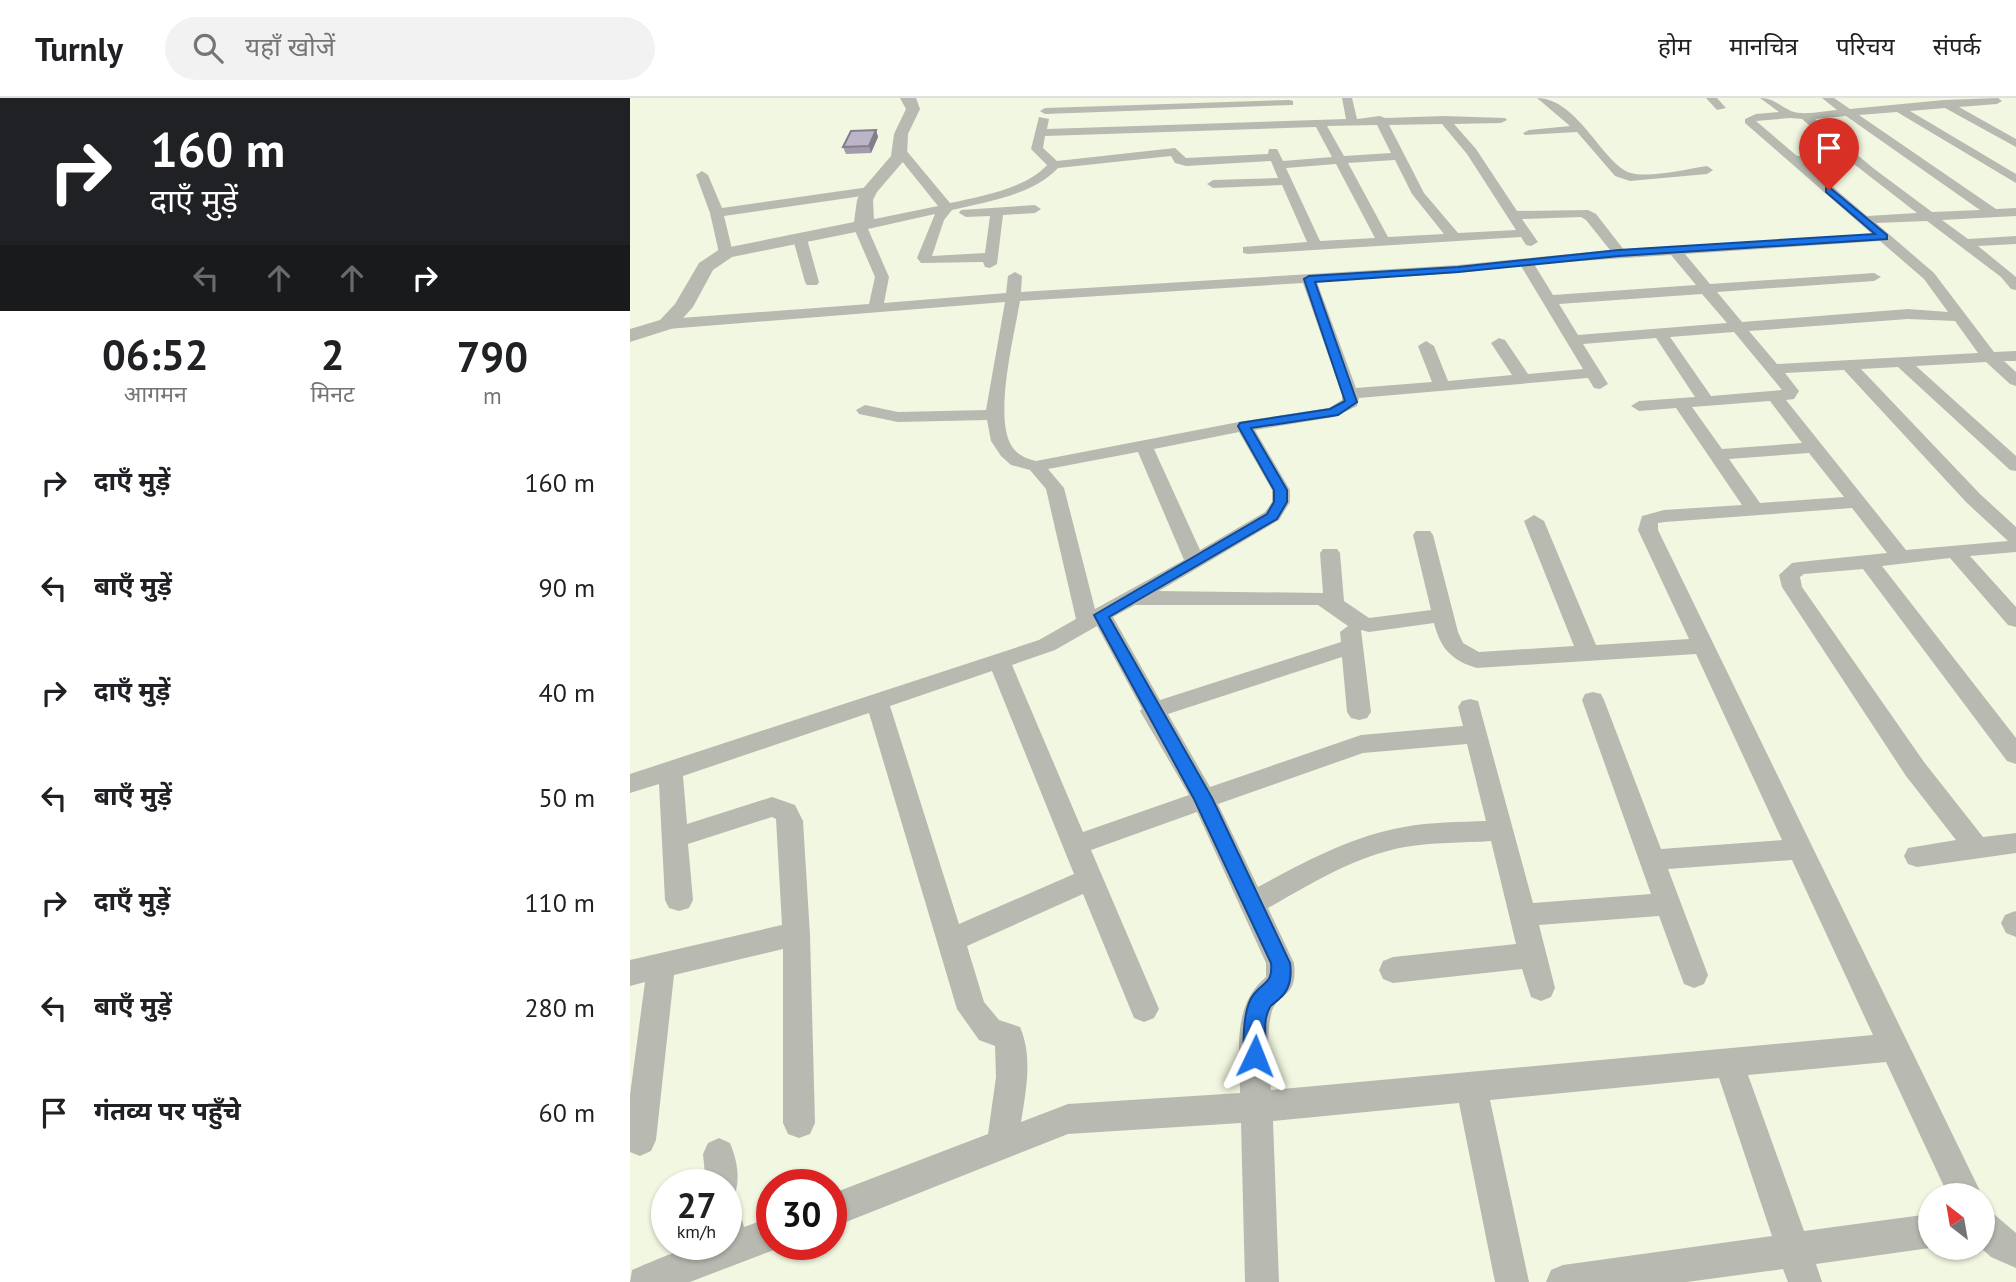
<!DOCTYPE html>
<html lang="hi">
<head>
<meta charset="utf-8">
<style>
	body { margin:0; font-family:"PT Sans","Noto Sans Devanagari",sans-serif; background:#f2f2f2; color:#202124; height:100vh; display:flex; flex-direction:column; font-size:26px; white-space:nowrap }
	* { box-sizing:border-box; margin:0 }
	p { font-size:23px; color:#757577 }
	.icon { flex:none; width:38px; height:38px; fill:none; stroke:currentColor; stroke-width:2; stroke-linecap:round; stroke-linejoin:round }
	.map { position:relative; flex:1; overflow:hidden }
	.sheet { display:flex; flex-direction:column; background:#fff; width:630px }
	.sheet>* { flex:none }
	.hud { background:#202124; color:#fff; overflow:hidden }
	.needle { width:46px; rotate:329deg }
	.controls { position:absolute; left:1288px; top:1085px; display:grid; gap:14px }
	.controls a { display:grid; place-items:center; width:77px; height:77px; border-radius:50%; background:#fff; box-shadow:0 2px 5px #0004; font-size:35px }
	.speed { position:absolute; left:21px; top:1071px; display:flex; gap:14px; font-size:35px; font-weight:700; text-align:center }
	.speed>* { display:grid; place-content:center; width:91px; height:91px; border-radius:50%; background:#fff; box-shadow:0 2px 5px #0004; line-height:1 }
	.speed small { font-size:18px; font-weight:400 }
	.speed .limit { border:10px solid #d22; background:#fff; color:#111 }
	.pin { position:absolute; display:grid; place-items:center; width:60px; height:60px; color:#fff; margin:-72px -30px; border-radius:50% 50% 50% 0; rotate:-45deg; box-shadow:0 0 7px #0007 }
	.pin .icon { rotate:45deg }
	.me { position:absolute; width:77px; margin:-38px; rotate:2deg; stroke-linejoin:round; filter:drop-shadow(0 0 5px #0008) }
	.turn { display:flex; align-items:center; gap:24px; height:147px; padding:0 35px; font-size:32px }
	.turn .icon { width:91px; height:91px; stroke-width:2.5 }
	.turn b { display:block; font-size:49px; line-height:60px }
	.lanes { display:flex; align-items:center; height:66px; padding:0 35px; background:#0003; justify-content:center; gap:35px; direction:ltr }
	.lanes .off { opacity:.35 }
	.eta { display:flex; justify-content:space-evenly; align-items:center; height:119px; text-align:center }
	.eta b { font-size:42px; font-weight:800; line-height:49px }
	ul { padding:0; list-style:none }
	li { display:flex; align-items:center; gap:21px; height:105px; padding:0 35px }
	li div { flex:1 }
	li b { display:block; font-size:26px }
	li em { font-style:normal }
	header { display:flex; align-items:center; gap:42px; box-sizing:border-box; height:98px; padding:0 35px; background:#fff; border-bottom:2px solid #e0e0e0 }
	header strong { font-size:33px }
	nav { display:flex; gap:38px; margin-inline-start:auto; font-size:24px }
	.search { width:490px; height:63px; background:#f2f2f2; display:flex; align-items:center; gap:18px; box-sizing:border-box; padding:0 24px; border-radius:38px; color:#757577; font-size:26px }
	main { display:flex; flex:1; min-height:0 }
	.map>svg:first-child { display:block }
</style>
</head>
<body>
<header>
<strong>Turnly</strong>
<div class="search"><svg class="icon" aria-label="search" viewBox="0 0 24 24"><circle cx="10" cy="10" r="6"/><path d="M15 15l6 6"/></svg>यहाँ खोजें</div>
<nav><a>होम</a><a>मानचित्र</a><a>परिचय</a><a>संपर्क</a></nav>
</header>
<main>
<section class="sheet">
<div class="hud">
<div class="turn"><svg class="icon" aria-label="right" viewBox="0 0 24 24"><path d="M7 20v-9h11M14 6l5 5-5 5"/></svg><div><b>160 m</b>दाएँ मुड़ें</div></div>
<div class="lanes"><svg class="icon off" aria-label="left" viewBox="0 0 24 24"><path d="M17 20v-9H6M10 6l-5 5 5 5"/></svg><svg class="icon off" aria-label="ahead" viewBox="0 0 24 24"><path d="M12 20V5M6 11l6-6 6 6"/></svg><svg class="icon off" aria-label="ahead" viewBox="0 0 24 24"><path d="M12 20V5M6 11l6-6 6 6"/></svg><svg class="icon" aria-label="right" viewBox="0 0 24 24"><path d="M7 20v-9h11M14 6l5 5-5 5"/></svg></div>
</div>
<div class="eta">
<div><b>06:52</b><p>आगमन</p></div>
<div><b>2</b><p>मिनट</p></div>
<div><b>790</b><p>m</p></div>
</div>
<ul>
<li><svg class="icon" aria-label="right" viewBox="0 0 24 24"><path d="M7 20v-9h11M14 6l5 5-5 5"/></svg><div><b>दाएँ मुड़ें</b></div><em>160 m</em></li>
<li><svg class="icon" aria-label="left" viewBox="0 0 24 24"><path d="M17 20v-9H6M10 6l-5 5 5 5"/></svg><div><b>बाएँ मुड़ें</b></div><em>90 m</em></li>
<li><svg class="icon" aria-label="right" viewBox="0 0 24 24"><path d="M7 20v-9h11M14 6l5 5-5 5"/></svg><div><b>दाएँ मुड़ें</b></div><em>40 m</em></li>
<li><svg class="icon" aria-label="left" viewBox="0 0 24 24"><path d="M17 20v-9H6M10 6l-5 5 5 5"/></svg><div><b>बाएँ मुड़ें</b></div><em>50 m</em></li>
<li><svg class="icon" aria-label="right" viewBox="0 0 24 24"><path d="M7 20v-9h11M14 6l5 5-5 5"/></svg><div><b>दाएँ मुड़ें</b></div><em>110 m</em></li>
<li><svg class="icon" aria-label="left" viewBox="0 0 24 24"><path d="M17 20v-9H6M10 6l-5 5 5 5"/></svg><div><b>बाएँ मुड़ें</b></div><em>280 m</em></li>
<li><svg class="icon" aria-label="arrive" viewBox="0 0 24 24"><path d="M6 21V4h12l-3 4 3 4H6"/></svg><div><b>गंतव्य पर पहुँचे</b></div><em>60 m</em></li>
</ul>
</section>
<div class="map">
<svg width="1386" height="1184" viewBox="0 0 1386 1184">
	<rect width="100%" height="100%" fill="#f2f7e1"/>
	<g fill="none" stroke-linecap="round" stroke-linejoin="round">
		<g fill="#b8bab1" fill-rule="evenodd">
			<path d="M712,0H722L727,21L750,18L755,20L814,18L875,20L877,22L871,25L824,26L846,51L887,113L958,112L966,116L994,152L1242,136L1115,25V21L1126,16L1149,14L1130,0C1144,0 1148,7 1161,13C1173,18 1194,13 1207,12L1192,0H1204L1220,11L1314,2L1368,0L1372,3L1367,6L1329,9L1386,41V49L1315,10L1280,13L1386,76V85L1267,14L1229,17L1366,111L1386,110V118L1312,122L1338,141L1386,138V146L1348,148L1386,179V192L1381,191L1371,179L1297,123L1246,125L1304,175L1364,254L1386,253V263H1374L1386,274V288L1380,286L1356,264L1286,268L1386,358V373L1380,372L1268,269L1231,271L1350,396L1386,429V454L1340,458L1386,509V529L1378,527L1320,460L1252,468L1386,640V666L1377,663L1233,471L1174,476L1170,479L1172,489L1294,664L1353,739L1386,735V755L1287,769L1278,766L1274,758L1278,750L1326,742L1276,678L1152,489L1149,477L1162,465L1169,464L1257,455L1222,410L1035,424L1028,425V432L1352,1097H1318L1256,964L1118,977L1174,1133L1300,1116V1150L1186,1166L1192,1184H1158L1153,1171L1057,1184H916L921,1172L933,1167L1142,1138L1089,980L860,1002L899,1184H865L829,1005L643,1023L649,1184H615L611,1025L438,1036L201,1130V1096L358,1036L366,979L365,948L349,942L327,911L239,615L53,678L57,726L142,699L165,707L173,723L180,837L185,1025L180,1036L169,1040L158,1036L153,1025V851L44,877L26,1042L21,1053L10,1058L0,1054V997L15,884L0,888V862L152,827L146,721L142,719L58,746L63,802L59,810L49,813L39,810L35,802L29,686L0,695V676L409,542L446,521L416,391L400,372L381,367L371,358L361,343L357,322L268,324L229,316L226,312L235,307L268,314L356,312L375,204L37,231L29,226L37,221L239,206L245,179L223,128L225,125L308,108L267,57V51H275L320,105C351,98 395,91 417,67L401,51L409,19L419,21L417,31L716,21ZM1216,18L1350,112L1302,114L1243,70L1185,21ZM1160,20L1172,21L1212,56L1167,58L1126,23ZM812,26L837,56L886,132L828,135L794,95L759,27ZM747,27L761,55L714,58L697,28ZM686,29L702,59L653,63L647,51H639L638,56L556,60L545,50L427,63L413,50L415,38ZM541,58L545,65L556,68L641,63L648,80L583,82L577,86L583,90L652,87L677,144L613,149V155L618,156L891,139L896,147L901,148L908,144L892,121L951,119L956,122L980,152L828,167L391,194L392,178L385,174L378,178L376,195L254,205L259,179L238,131L305,116L287,160L291,165L353,164L355,169L360,170L367,166L373,117L405,115L411,111L405,107L331,112L329,115L336,119L360,118L355,155L302,158L314,122L322,112C356,104 403,97 428,70ZM765,62L782,96L814,136L758,139L718,65ZM1220,63L1287,115L1237,118L1175,65ZM706,66L745,140L690,143L656,70ZM1250,143L1294,181L1318,214L1278,211L1112,224L1087,194L1244,183L1251,179L1244,175L1080,186L1055,156ZM1041,157L1066,187L923,197L904,166ZM891,168L953,271L898,276L875,242L869,240L861,245L882,277L818,283L804,248L796,243L788,248L802,284L726,290L687,184L828,175ZM673,185L712,296V302L699,310L614,323L406,363C395,360 385,356 380,345C365,314 384,238 390,203ZM1072,196L1097,225L948,237L929,206ZM1278,221L1325,223L1348,255L1147,266L1119,233ZM1104,234L1152,292L1081,298L1040,239ZM1026,240L1065,299L1009,303L1001,308L1009,313L1046,310L1112,407L1034,412L1012,418L1008,432L1059,541L966,547L914,423L904,417L894,423L944,548L849,554L833,545L828,534L803,437L800,433H786L783,437L801,512L739,520L714,503L710,455L707,451H693L690,455L693,495L529,493L649,422L660,404V392L625,332L704,319L727,308L729,300L958,280L964,290L970,291L978,286L953,246ZM1214,272L1336,404L1378,443L1276,452L1156,302L1164,301L1169,293L1155,275ZM1140,303L1172,345L1092,351L1062,309ZM609,334L642,392V404L635,414L570,452L524,351ZM508,354L554,462L465,511L434,390L418,371ZM1179,355L1214,399L1130,405L1099,361ZM505,507H688L718,528L710,534L711,544L530,602L483,519ZM804,525C810,550 822,563 847,570L1066,556L1152,742L1031,751L974,602L971,596L963,594L955,596L952,602L1021,796L903,805L848,603L840,601L832,603L828,609L833,628L731,637L580,689L538,616L712,559L717,614L721,620L729,622L737,620L741,614L731,532L739,534ZM467,528L512,611L510,613L559,697L453,734L382,567L425,552ZM362,573L444,776L329,826L260,608ZM837,646L856,723C829,724 801,724 774,729C722,738 674,764 628,789L588,706L733,655ZM567,714L636,865V879C601,908 610,954 610,995L438,1006L391,1024C396,993 403,959 390,929L369,922L354,904L337,848L453,796L504,920L514,924L524,920L529,911L461,752ZM861,743L886,846L763,859L753,863L749,872L753,881L763,885L892,871L901,899L911,903L921,899L925,890L909,827L1029,818L1054,886L1064,890L1074,886L1078,877L1038,771L1162,762L1243,937L641,992C640,967 635,938 642,913C649,893 668,901 664,865L638,810C681,786 725,758 775,749C803,744 832,745 861,743Z"/>
			<path d="M907,0C948,0 974,68 1001,75C1020,80 1057,71 1077,68L1083,72L1077,76L1000,83L985,78L947,34L895,37L893,35L899,32L940,28Z"/>
			<polygon points="1076,0 1087,0 1096,10 1087,12"/>
			<polygon points="659,2 663,3 663,7 415,16 410,13 415,10"/>
			<polygon points="72,73 78,77 92,110 239,89 245,93 239,97 94,118 103,155 96,159 89,155 80,115 66,77"/>
			<polygon points="170,137 177,141 189,184 187,187 177,187 175,184 163,141"/>
			<polygon points="1385,813 1386,814 1386,839 1376,835 1371,825 1375,817"/>
			<path d="M89,1040L100,1045C107,1062 111,1081 104,1099L96,1102V1087H76L73,1056L78,1045Z"/>
			<path d="M96,1103L108,1108L114,1129L142,1119V1146L154,1148L60,1184H0L2,1172C35,1158 60,1146 96,1146Z"/>
			<polygon points="1353,1112 1365,1117 1386,1135 1386,1170 1361,1159 1351,1150"/>
		</g>
		<polygon fill="#b8bab1" fill-rule="evenodd" points="270,0 286,0 290,11 278,36 277,59 247,94 243,102 244,122 236,132 102,159 83,172 63,209 44,230 0,244 0,231 30,222 45,206 69,165 90,151 224,124 227,102 231,93 261,58 264,36 276,11"/>
	</g>
	<polygon fill="#a29bab" points="246,32 248,39 241,55 216,56 213,49"/>
	<polygon fill="#847e8b" points="246,32 248,39 241,55 239,48"/>
	<polygon fill="#bcb4c7" stroke="#847e8b" stroke-width="2" points="246,32 239,48 213,49 221,33"/>
	<path fill="#1a73e8" stroke="#114b97" stroke-width="2" d="M1199,89L1257,137V141L989,158L828,174L685,184L727,304L708,317L621,330L657,392V404L647,421L479,519L582,700L660,865C662,879 660,892 649,901C647,903 641,907 640,909C630,926 640,948 632,965L625,968L617,965C611,950 613,909 624,896C635,883 643,884 641,865L564,701L464,517L637,416L644,404V392L608,328L610,325L700,311L715,303L674,181L679,178L828,169L989,152L1245,136L1196,94V90Z"/>
</svg>
<div class="controls">
<a><svg class="needle" viewBox="-14 -14 28 28"><path d="M0-13l5 13h-10z" fill="#e53935"/><path d="M0 13l5-13h-10z" fill="#757577"/></svg></a>
</div>
<div class="speed"><div>27<small>km/h</small></div><div class="limit">30</div></div>
<div class="pin" style="left:1199px;top:92px;background:#d93025"><svg class="icon" aria-label="arrive" viewBox="0 0 24 24"><path d="M6 21V4h12l-3 4 3 4H6"/></svg></div>
<svg class="me" style="left:625px;top:958px" viewBox="-20 -20 40 40"><path d="M0-17L14 15 0 8-14 15z" fill="#1a73e8" stroke="#fff" stroke-width="4"/></svg>
</div>
</main>
</body>
</html>
